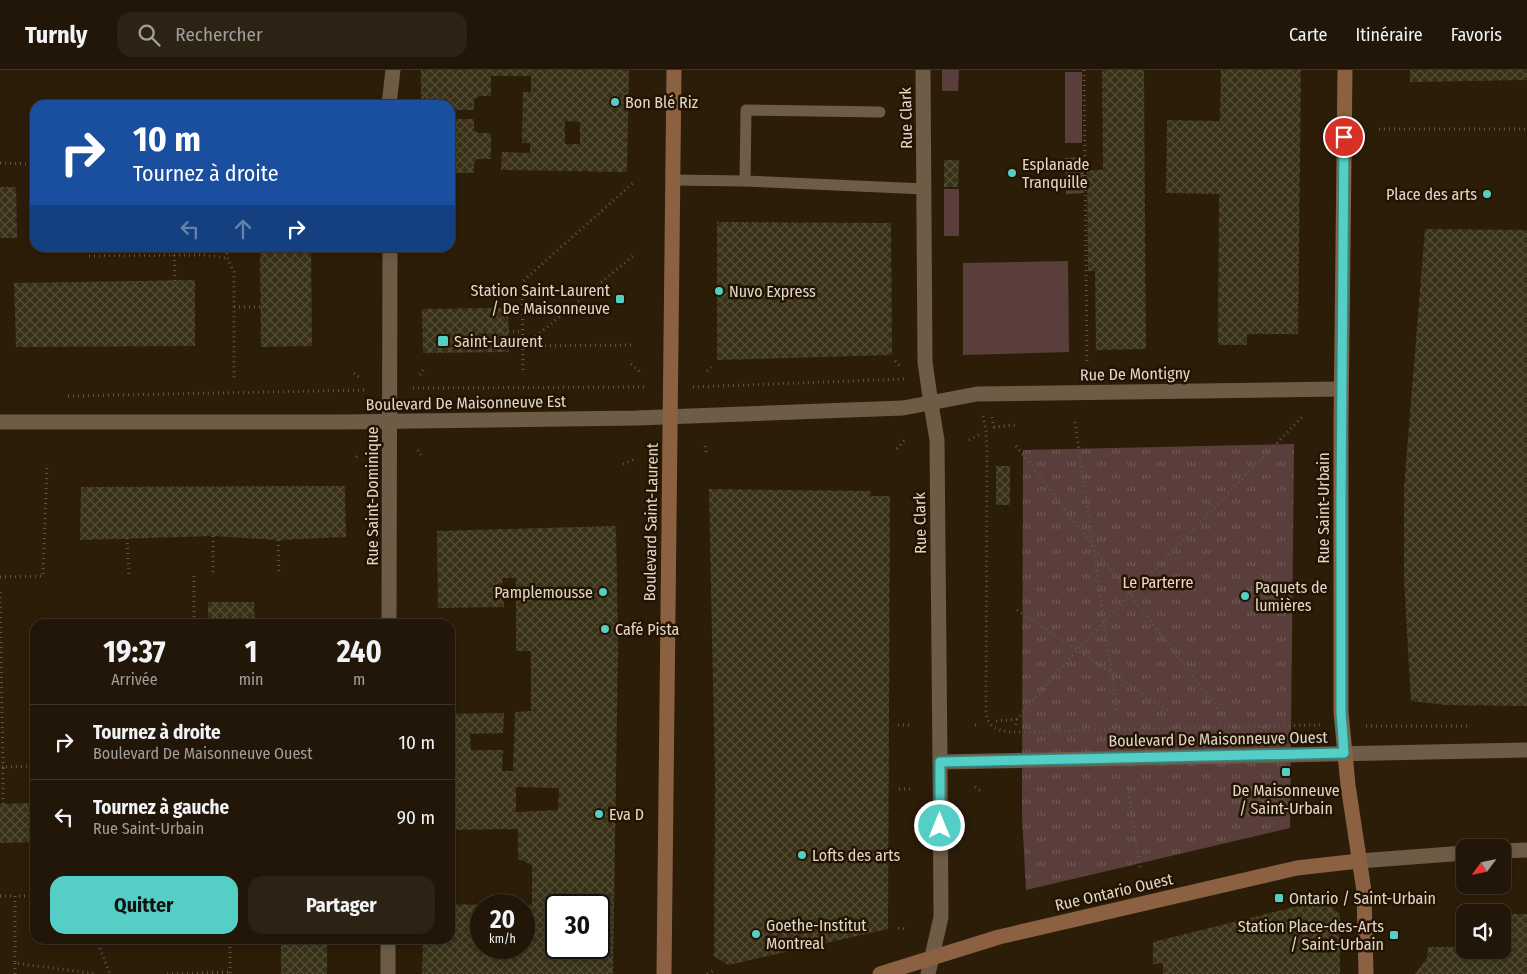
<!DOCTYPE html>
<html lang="fr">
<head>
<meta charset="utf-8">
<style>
	body { margin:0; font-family:"Fira Sans Condensed",sans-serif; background:#2d2315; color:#f1f3f6; height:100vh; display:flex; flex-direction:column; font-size:19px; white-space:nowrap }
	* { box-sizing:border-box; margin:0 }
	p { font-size:16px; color:#a29f9b }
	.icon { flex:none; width:28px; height:28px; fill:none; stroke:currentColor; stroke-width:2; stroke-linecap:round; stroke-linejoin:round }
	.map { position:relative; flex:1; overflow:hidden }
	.sheet { position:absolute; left:30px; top:549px; width:425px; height:325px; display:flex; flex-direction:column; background:#211607; border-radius:15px; box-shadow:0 2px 8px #0003,0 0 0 1px #3e3528 }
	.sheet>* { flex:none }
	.banner { position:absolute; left:30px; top:30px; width:425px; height:152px; border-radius:15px; box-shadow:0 2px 8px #0003,0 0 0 1px #3e3528; background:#1a4fa0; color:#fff; overflow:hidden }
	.needle { width:32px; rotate:237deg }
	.tools { position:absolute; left:1456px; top:769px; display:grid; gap:10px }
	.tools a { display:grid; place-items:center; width:55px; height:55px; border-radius:10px; background:#211607; box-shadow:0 2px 8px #0003,0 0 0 1px #3e3528; font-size:25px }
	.speed { position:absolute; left:470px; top:824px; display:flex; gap:10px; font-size:25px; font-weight:700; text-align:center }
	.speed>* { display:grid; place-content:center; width:65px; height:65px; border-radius:50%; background:#211607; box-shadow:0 2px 8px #0003,0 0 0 1px #3e3528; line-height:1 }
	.speed small { font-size:12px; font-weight:400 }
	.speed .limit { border:2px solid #111; border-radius:8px; background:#fff; color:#111 }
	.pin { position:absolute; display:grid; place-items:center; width:42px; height:42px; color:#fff; margin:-21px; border:2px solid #fff; border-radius:50%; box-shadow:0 1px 5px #0007 }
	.me { position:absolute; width:55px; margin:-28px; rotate:0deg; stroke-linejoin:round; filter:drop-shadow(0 0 4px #0008) }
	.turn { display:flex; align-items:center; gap:18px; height:105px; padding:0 20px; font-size:22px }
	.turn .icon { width:65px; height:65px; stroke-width:2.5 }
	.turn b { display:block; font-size:35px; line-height:42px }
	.lanes { display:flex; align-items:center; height:48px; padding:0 20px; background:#0003; justify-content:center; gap:25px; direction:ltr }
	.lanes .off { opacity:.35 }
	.eta { display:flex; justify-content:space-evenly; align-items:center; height:85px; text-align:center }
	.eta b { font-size:30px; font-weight:700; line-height:35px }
	.cta { display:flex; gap:10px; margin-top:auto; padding:10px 20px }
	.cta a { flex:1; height:58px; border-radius:15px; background:#55cec6; color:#111; font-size:20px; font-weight:700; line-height:58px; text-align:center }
	.cta a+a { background:#2d2315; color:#f1f3f6 }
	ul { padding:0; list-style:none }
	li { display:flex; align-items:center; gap:15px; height:75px; padding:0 20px; border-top:1px solid #3e3528 }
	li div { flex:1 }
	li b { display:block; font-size:19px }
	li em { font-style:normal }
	header { display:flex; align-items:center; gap:30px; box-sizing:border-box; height:70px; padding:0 25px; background:#211607; border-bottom:1px solid #3e3528 }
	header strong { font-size:24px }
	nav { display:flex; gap:28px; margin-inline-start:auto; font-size:18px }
	.search { width:350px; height:45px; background:#2d2315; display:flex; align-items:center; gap:12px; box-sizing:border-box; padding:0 18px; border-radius:15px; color:#a29f9b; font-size:19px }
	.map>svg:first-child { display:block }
</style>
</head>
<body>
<header>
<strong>Turnly</strong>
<div class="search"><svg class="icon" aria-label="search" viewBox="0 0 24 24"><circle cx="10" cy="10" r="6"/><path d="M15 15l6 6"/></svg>Rechercher</div>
<nav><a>Carte</a><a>Itinéraire</a><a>Favoris</a></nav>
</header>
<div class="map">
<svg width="1527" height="904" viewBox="0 0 1527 904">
	<defs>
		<pattern id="park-tufts" width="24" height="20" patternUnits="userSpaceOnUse" patternTransform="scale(1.25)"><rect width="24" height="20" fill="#5a3e3c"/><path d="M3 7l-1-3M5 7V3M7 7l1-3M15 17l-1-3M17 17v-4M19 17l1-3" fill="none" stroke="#715957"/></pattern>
		<pattern id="building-cross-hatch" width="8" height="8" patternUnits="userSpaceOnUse" patternTransform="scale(1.25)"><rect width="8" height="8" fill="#383117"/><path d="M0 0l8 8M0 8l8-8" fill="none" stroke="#544e37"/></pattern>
	</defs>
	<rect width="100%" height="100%" fill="#2c1d09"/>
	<g fill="#5a3e3c">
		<polygon points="942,0 959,0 958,21 942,21"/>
		<rect x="1065" y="2" width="17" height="71"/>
		<polygon points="1083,87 1084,123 1066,124 1065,88"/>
		<rect x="944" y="119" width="15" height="47"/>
		<polygon points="1068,191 1069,282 963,285 963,193"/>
	</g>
	<polygon fill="url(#park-tufts)" points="1294,374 1290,758 1026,820 1022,745 1023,380"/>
	<g fill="url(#building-cross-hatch)" fill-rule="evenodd">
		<path d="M421,0H629L627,102L501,100L502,82L530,83V73H522L523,22H531V6H491V26H479L474,30V40H450V35H421ZM565,51L580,52V74H565Z"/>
		<polygon points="1102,0 1144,0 1146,279 1096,280 1095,201 1088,201 1087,100 1103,100"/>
		<polygon points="1221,0 1301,0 1298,264 1247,264 1247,275 1218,275 1219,124 1166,123 1167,50 1220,51"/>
		<polygon points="1410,0 1527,0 1527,10 1410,12"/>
		<polygon points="450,49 474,49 474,60 478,63 491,63 491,89 478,89 474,93 474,103 450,103"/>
		<polygon points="944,90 959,90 958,117 944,117"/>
		<polygon points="0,117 16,117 17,168 0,168"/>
		<polygon points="717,152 891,153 892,285 717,290"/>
		<polygon points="1425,159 1527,160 1527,636 1446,635 1411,631 1404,510 1404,417"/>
		<polygon points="260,178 311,178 312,276 261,277"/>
		<polygon points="195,210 195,276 16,277 14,213"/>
		<polygon points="500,238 508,238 509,282 423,283 422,239"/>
		<rect x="996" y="396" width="14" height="39"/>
		<polygon points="345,416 346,467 278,470 213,466 80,470 81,417"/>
		<polygon points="709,419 871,421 871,426 890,426 888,859 728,895 714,886 715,710"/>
		<path d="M616,456L618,577L613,904H422L423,869H450V834L481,835V878H524V835H532V795L518,789V759L450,760V644L504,643L503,663L470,664L471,680H503L502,701H513L515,642L531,641V581H516V508H502L504,537L438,538L437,461ZM516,717L559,718L558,740L516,742ZM556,835H599V878H556Z"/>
		<polygon points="208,532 254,532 255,554 208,554"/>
		<polygon points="35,733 35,772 0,773 0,734"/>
		<polygon points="1323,830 1340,844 1340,904 1163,904 1163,893 1153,894 1153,872"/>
		<polygon points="1506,844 1527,844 1527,904 1415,904 1427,888 1428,877 1465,877 1465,880 1502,880 1502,866 1506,866"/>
		<rect x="281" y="869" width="46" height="35"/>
	</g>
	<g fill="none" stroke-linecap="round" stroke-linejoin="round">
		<g stroke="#635544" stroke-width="3" stroke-dasharray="1 4" stroke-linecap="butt">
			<polyline points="1084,0 1087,293"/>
			<polyline points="1379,59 1527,59"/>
			<polyline points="0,93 35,94"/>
			<polyline points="227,178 227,188 234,202 234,310"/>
			<polyline points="174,185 175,211"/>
			<polyline points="89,186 203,185 227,188"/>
			<polyline points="234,237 261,237"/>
			<polyline points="508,261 523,262"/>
			<polyline points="524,276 633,186"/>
			<polyline points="525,276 632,275"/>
			<polyline points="895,291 900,296"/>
			<polyline points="631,294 640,302"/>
			<polyline points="523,300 522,212 633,113"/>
			<polyline points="707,301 711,297"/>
			<polyline points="354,303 359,307"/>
			<polyline points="420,305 423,300"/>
			<polyline points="693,317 904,309"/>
			<polyline points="413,318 647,317"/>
			<polyline points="68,326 367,320"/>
			<path d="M983,346L986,361L987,381L986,642C988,663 1008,662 1024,662L1320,655"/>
			<polyline points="992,347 994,357 1015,355"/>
			<polyline points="1075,352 1118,647"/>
			<polyline points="969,370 979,365"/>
			<polyline points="705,376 707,385"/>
			<polyline points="1016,376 1221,643"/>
			<polyline points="897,379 905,370"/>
			<polyline points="418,380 421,385"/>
			<polyline points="356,387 359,383"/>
			<polyline points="623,394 634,389"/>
			<polyline points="213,466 213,504"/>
			<polyline points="127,468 129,505"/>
			<polyline points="278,470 279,504"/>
			<polyline points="194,506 194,554"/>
			<polyline points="0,507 43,506 47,394"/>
			<polyline points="0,522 3,697 0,697"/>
			<polyline points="1017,540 1172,643"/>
			<polyline points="996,651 1017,649"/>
			<polyline points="898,655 911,655"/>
			<polyline points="975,655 980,654"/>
			<polyline points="1016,655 1017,649 1076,581 1302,347"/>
			<polyline points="1366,656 1467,656"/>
			<polyline points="975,717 982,722"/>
			<polyline points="1128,717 1140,799"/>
			<polyline points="899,719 913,719"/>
			<polyline points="3,734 3,697 35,696"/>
			<polyline points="0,826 15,826"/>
			<polyline points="35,826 15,826 15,893 97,904"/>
			<polyline points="898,858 907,859"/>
			<polyline points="96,869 110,904"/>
			<polyline points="15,893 15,904"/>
			<polyline points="230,903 230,869"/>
			<polyline points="167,904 230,902"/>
			<polyline points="707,904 713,901"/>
		</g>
		<g stroke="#6e5c47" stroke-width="11">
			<polyline points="673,110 745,111 925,119"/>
			<polyline points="745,111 746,40 880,42"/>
		</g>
		<g stroke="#6e5c47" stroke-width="15">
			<polyline points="923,0 925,292 931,334"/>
			<polyline points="389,35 393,0"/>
			<polyline points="389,554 390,178"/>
			<polyline points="388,904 388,869"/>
			<polyline points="928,904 941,847 940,692"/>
		</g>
		<g stroke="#6e5c47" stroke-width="15">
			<polyline points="931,334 937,370 940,692 1527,680"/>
			<polyline points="0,352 342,352 637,348 903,338 977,324 1341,319"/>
			<polyline points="1502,781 1527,780"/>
			<polyline points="1359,791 1465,783"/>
		</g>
		<g stroke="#8c6142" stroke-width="15">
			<polyline points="1345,0 1341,354 1341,642 1348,715 1364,821 1366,904"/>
			<polyline points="664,904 674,0"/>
			<polyline points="880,904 999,867 1297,798 1359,791"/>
		</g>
	</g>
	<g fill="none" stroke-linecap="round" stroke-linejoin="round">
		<g stroke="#378681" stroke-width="12">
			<polyline id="route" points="940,756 940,692 1344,683 1341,642 1341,430 1344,67"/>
		</g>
		<use href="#route" stroke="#55cec6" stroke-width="9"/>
	</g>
	<g fill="#55cec6" stroke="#231402" stroke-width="2">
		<circle cx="615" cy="32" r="5"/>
		<circle cx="1012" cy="103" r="5"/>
		<circle cx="1487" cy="124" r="5"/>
		<circle cx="719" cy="221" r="5"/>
		<rect x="615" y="224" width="10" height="10" rx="2.5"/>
		<rect x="437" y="265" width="12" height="12" rx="2.5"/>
		<circle cx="603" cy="522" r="5"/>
		<circle cx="1245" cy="526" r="5"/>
		<circle cx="605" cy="559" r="5"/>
		<rect x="1281" y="697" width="10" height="10" rx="2.5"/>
		<circle cx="599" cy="744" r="5"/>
		<circle cx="802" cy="785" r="5"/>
		<rect x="1274" y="823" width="10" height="10" rx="2.5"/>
		<circle cx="756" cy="864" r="5"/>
		<rect x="1389" y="860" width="10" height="10" rx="2.5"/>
	</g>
	<g text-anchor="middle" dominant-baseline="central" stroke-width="5" stroke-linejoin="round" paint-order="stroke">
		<g font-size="16" fill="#e0d6ca" stroke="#231402" text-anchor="start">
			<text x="625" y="32">Bon Blé Riz</text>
			<text x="1022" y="94">Esplanade<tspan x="1022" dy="18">Tranquille</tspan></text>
			<text x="1477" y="124" text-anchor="end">Place des arts</text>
			<text x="610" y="220" text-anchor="end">Station Saint-Laurent<tspan x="610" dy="18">/ De Maisonneuve</tspan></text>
			<text x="729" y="221">Nuvo Express</text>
			<text x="454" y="271">Saint-Laurent</text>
			<text x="1255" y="517">Paquets de<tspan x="1255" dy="18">lumières</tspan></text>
			<text x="593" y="522" text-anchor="end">Pamplemousse</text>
			<text x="615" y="559">Café Pista</text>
			<text x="1286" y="720" text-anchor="middle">De Maisonneuve<tspan x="1286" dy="18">/ Saint-Urbain</tspan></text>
			<text x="609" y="744">Eva D</text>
			<text x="812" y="785">Lofts des arts</text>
			<text x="1289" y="828">Ontario / Saint-Urbain</text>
			<text x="766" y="855">Goethe-Institut<tspan x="766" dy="18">Montreal</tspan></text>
			<text x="1384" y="856" text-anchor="end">Station Place-des-Arts<tspan x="1384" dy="18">/ Saint-Urbain</tspan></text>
		</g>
		<g font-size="16" fill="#e0d6ca" stroke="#231402">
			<text transform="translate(906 48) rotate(-91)">Rue Clark</text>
			<text transform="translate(1135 304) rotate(-1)">Rue De Montigny</text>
			<text transform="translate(466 333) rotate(-1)">Boulevard De Maisonneuve Est</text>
			<text transform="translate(372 426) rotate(-90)">Rue Saint-Dominique</text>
			<text transform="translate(1323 438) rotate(-90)">Rue Saint-Urbain</text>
			<text transform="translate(651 452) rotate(-89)">Boulevard Saint-Laurent</text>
			<text transform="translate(920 453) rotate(-91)">Rue Clark</text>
			<text transform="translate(1218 669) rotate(-1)">Boulevard De Maisonneuve Ouest</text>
			<text transform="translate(1114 822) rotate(-13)">Rue Ontario Ouest</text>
		</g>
		<g font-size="16" fill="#f8d2cf" stroke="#231402">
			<text x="1158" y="512">Le Parterre</text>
		</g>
	</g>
</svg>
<div class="tools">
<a><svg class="needle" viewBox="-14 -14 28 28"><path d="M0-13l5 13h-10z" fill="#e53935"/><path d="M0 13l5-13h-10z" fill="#a29f9b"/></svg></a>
<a><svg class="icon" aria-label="sound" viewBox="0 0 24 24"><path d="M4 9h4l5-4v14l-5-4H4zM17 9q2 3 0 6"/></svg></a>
</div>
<div class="speed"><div>20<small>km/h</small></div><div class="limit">30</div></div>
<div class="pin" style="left:1344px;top:67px;background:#d93025"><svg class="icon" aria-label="arrive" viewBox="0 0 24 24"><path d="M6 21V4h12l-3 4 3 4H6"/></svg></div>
<svg class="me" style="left:940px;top:756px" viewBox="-20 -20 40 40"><circle r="17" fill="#55cec6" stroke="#fff" stroke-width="3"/><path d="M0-11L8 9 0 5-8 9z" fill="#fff"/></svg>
<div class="banner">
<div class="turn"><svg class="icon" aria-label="right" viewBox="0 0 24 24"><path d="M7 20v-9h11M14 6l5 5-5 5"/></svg><div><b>10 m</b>Tournez à droite</div></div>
<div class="lanes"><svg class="icon off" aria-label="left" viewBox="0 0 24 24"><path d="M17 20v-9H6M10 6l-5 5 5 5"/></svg><svg class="icon off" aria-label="ahead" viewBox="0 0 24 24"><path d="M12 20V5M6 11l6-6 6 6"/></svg><svg class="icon" aria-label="right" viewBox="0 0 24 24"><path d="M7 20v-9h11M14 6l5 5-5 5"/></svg></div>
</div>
<section class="sheet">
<div class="eta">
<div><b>19:37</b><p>Arrivée</p></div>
<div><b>1</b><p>min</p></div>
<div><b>240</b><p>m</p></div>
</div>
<ul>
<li><svg class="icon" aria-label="right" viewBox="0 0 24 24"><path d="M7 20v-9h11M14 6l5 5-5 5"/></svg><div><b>Tournez à droite</b><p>Boulevard De Maisonneuve Ouest</p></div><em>10 m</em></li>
<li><svg class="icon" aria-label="left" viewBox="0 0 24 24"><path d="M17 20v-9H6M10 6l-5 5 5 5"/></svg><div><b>Tournez à gauche</b><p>Rue Saint-Urbain</p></div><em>90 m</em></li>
</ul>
<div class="cta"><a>Quitter</a><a>Partager</a></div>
</section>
</div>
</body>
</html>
